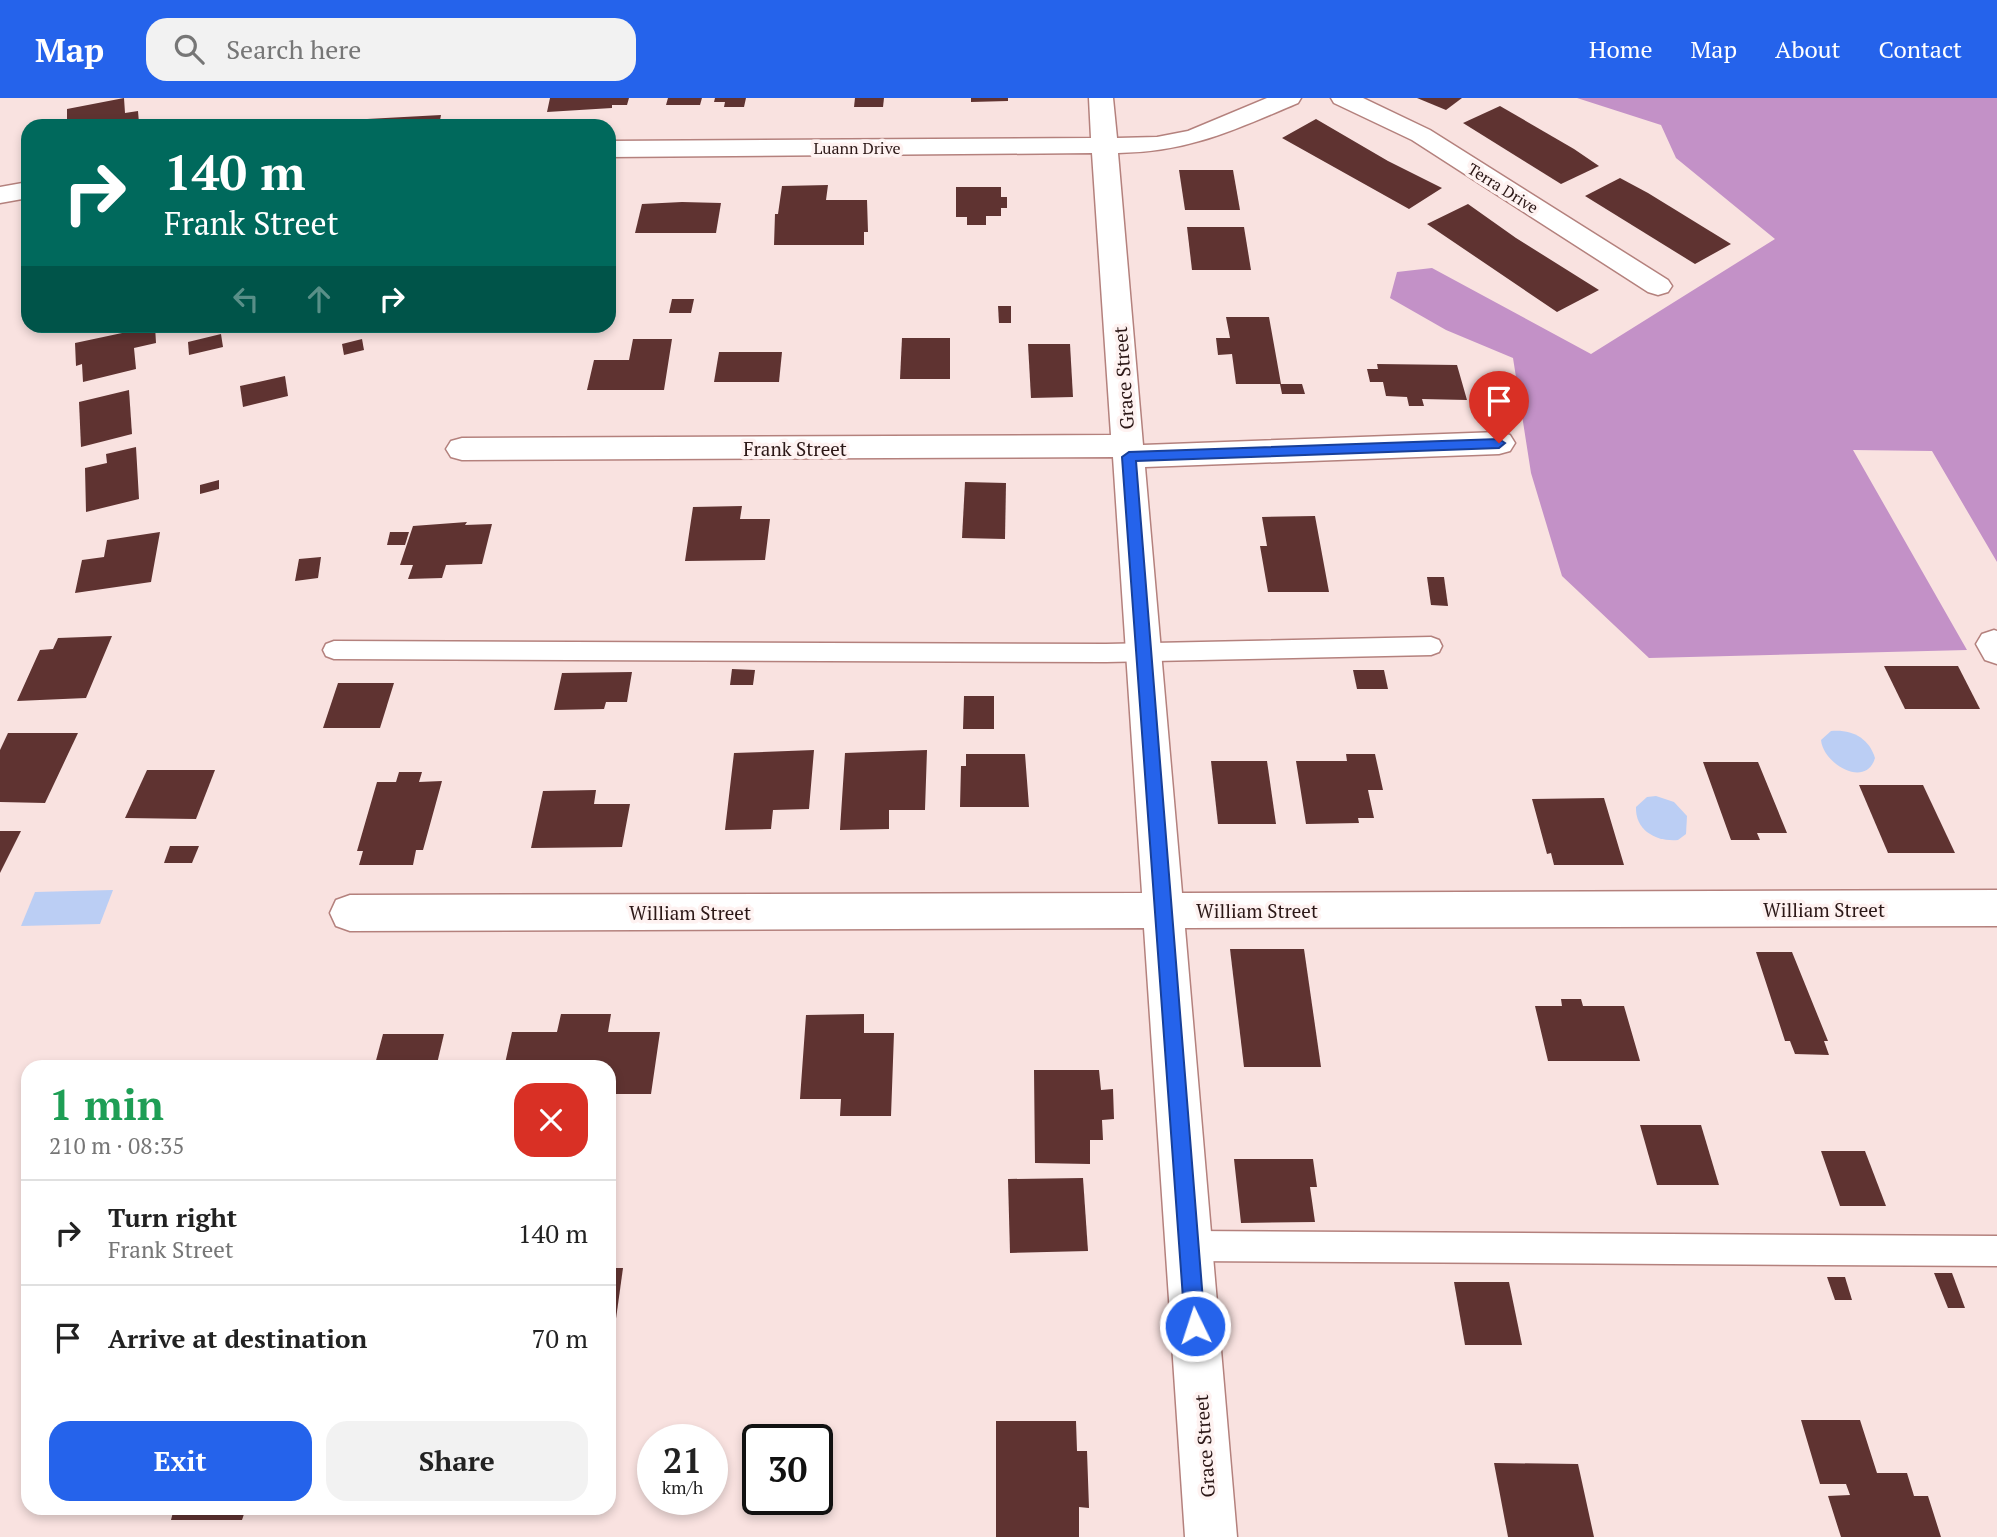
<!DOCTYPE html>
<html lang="en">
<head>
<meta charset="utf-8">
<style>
	body { margin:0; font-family:"PT Serif",serif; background:#f2f2f2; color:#222; height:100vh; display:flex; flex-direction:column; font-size:26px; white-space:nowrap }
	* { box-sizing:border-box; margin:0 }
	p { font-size:23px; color:#767676 }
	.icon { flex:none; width:38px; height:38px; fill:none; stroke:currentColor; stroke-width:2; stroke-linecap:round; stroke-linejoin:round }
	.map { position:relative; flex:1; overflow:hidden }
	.drawer { position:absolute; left:21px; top:962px; width:595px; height:455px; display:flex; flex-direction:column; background:#fff; border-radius:21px; box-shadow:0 4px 10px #0003 }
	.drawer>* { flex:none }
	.top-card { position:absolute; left:21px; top:21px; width:595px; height:214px; border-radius:21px; box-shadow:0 4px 10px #0003; background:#00695c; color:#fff; overflow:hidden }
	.speed { position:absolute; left:637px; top:1326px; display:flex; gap:14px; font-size:35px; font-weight:700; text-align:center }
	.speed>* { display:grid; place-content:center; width:91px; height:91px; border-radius:50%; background:#fff; box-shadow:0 4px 10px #0003; line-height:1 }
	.speed small { font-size:18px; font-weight:400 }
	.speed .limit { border:4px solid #111; border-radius:10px; background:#fff; color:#111 }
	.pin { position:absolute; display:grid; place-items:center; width:60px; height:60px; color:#fff; margin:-72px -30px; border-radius:50% 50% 50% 0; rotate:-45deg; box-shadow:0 0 7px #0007 }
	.pin .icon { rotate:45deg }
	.me { position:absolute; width:77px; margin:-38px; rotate:356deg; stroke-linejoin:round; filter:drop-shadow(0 0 5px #0008) }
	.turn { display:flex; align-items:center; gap:24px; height:147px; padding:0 28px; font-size:32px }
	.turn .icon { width:91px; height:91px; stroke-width:2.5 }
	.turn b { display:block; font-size:49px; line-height:60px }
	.lanes { display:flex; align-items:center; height:66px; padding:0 28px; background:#0003; justify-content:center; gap:35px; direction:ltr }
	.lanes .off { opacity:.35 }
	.round { display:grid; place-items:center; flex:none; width:74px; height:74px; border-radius:21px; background:#f2f2f2 }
	.head { display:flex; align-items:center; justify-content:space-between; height:119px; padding:0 28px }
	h1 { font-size:42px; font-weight:700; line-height:52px; color:#1e9e55 }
	.action { display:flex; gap:14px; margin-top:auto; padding:14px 28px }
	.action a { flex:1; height:80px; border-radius:21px; background:#2563eb; color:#fff; font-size:28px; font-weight:700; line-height:80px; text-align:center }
	.action a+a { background:#f2f2f2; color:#222 }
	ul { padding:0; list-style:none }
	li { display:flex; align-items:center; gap:21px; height:105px; padding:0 28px; border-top:2px solid #e0e0e0 }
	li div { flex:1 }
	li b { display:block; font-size:26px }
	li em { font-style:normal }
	header { display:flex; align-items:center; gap:42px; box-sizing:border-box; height:98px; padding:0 35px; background:#2563eb; color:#fff }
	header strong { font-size:33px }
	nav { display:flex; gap:38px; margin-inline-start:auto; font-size:24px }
	.search { width:490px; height:63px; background:#f2f2f2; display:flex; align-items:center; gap:18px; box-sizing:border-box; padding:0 24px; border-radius:21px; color:#767676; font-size:26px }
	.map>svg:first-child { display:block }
</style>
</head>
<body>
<header>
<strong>Map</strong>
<div class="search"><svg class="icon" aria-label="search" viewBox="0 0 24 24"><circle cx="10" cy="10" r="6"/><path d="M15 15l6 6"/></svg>Search here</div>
<nav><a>Home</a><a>Map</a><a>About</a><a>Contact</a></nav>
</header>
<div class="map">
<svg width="1997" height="1439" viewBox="0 0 1997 1439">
	<rect width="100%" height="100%" fill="#f9e2e0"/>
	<polygon fill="#c391c7" points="1577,0 1997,0 1997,464 1932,353 1853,352 1967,552 1649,560 1562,478 1531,375 1513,260 1446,232 1390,200 1397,174 1432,170 1591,256 1775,141 1676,60 1661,27"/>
	<g fill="#bbcef4">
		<path d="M1831,633C1852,631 1869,640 1875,660C1866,691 1823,666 1821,642Z"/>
		<path d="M1656,698L1674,704L1687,718L1686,736L1678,742C1657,744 1635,733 1636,709L1647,699Z"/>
		<polygon points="113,792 100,826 21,828 35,794"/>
	</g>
	<g fill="#5f3331">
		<polygon points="124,0 125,15 138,13 139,25 67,28 67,11"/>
		<polygon points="550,0 629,0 627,7 612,7 612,10 547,14"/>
		<polygon points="668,0 702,0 700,7 666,7"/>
		<polygon points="715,0 746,0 744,9 724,9 725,4 714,4"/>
		<polygon points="855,0 884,0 883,9 854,9"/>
		<polygon points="971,0 1008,0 1008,3 971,4"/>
		<polygon points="1417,0 1462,0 1446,12"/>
		<polygon points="1500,8 1574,51 1599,68 1561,86 1463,25"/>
		<polygon points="441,17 439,28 365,28 367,21"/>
		<polygon points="1316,21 1388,63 1442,90 1409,111 1282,40"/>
		<polygon points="1179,72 1233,72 1240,112 1185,112"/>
		<polygon points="1620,80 1648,95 1731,146 1695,166 1585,98"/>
		<polygon points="828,87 826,102 867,102 868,134 864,134 864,147 774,147 775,116 778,116 782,88"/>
		<polygon points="956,89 1001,89 1001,99 1007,99 1007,110 1001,110 1001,118 986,118 986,127 967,127 967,119 956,119"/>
		<polygon points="682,104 721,105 716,135 635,135 642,106"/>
		<polygon points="1468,106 1516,140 1599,192 1557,214 1427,126"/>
		<polygon points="1187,129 1244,129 1251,172 1192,172"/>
		<polygon points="672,201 694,201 691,215 669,215"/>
		<polygon points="998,208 1011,208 1011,225 999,225"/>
		<polygon points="1226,219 1269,219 1281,286 1236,286 1232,256 1218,257 1216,240 1230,240"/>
		<polygon points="155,228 156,245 134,250 136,271 83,284 82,266 76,268 75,245"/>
		<polygon points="221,236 223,249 189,257 188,244"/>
		<polygon points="902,240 950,240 950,281 900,281"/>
		<polygon points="362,241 364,252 344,257 342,246"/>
		<polygon points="633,241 672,241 664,292 587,292 594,262 629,262"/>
		<polygon points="1028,246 1070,246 1073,299 1031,300"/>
		<polygon points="719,254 782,254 779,284 714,284"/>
		<polygon points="1377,266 1457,267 1467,302 1422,301 1424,308 1409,308 1407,299 1386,298 1383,284 1370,284 1367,271 1378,271"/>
		<polygon points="285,278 288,298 243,309 240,288"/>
		<polygon points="1280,286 1302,286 1305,296 1282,296"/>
		<polygon points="129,292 132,336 81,349 79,304"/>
		<polygon points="136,349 139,401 86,414 85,370 107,365 106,356"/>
		<polygon points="219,382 219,391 200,396 200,387"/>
		<polygon points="965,384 1006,385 1005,441 962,440"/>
		<polygon points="742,408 740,421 770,421 765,462 685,463 693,409"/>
		<polygon points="1315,418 1329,494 1268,494 1260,448 1267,448 1262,419"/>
		<polygon points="467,424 465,427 492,426 482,466 446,467 442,480 408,481 413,467 400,467 413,428"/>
		<polygon points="160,434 151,484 75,495 82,462 104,459 107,442"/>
		<polygon points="390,434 409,434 405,447 387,447"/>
		<polygon points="321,459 318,480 295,483 299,461"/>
		<polygon points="1427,479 1444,479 1448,508 1431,507"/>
		<polygon points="112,538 86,600 17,603 40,552 53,551 58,540"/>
		<polygon points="1884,568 1958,568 1980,611 1905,611"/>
		<polygon points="732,571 755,572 753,587 730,587"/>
		<polygon points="1353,572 1384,572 1388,591 1357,591"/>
		<polygon points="632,574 627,604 606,604 604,611 554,612 562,575"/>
		<polygon points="338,585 394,585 380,630 323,630"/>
		<polygon points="964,598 994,598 994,631 963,631"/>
		<polygon points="8,635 78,635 45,705 0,704 0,652"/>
		<polygon points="814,652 809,711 773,712 771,731 725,732 734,655"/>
		<polygon points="927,652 925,712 889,712 889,731 840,732 845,655"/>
		<polygon points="966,656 1025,656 1029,709 960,709 961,668 966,668"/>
		<polygon points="1346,656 1375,656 1383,692 1368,692 1374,720 1358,720 1359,725 1306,726 1296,663 1347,663"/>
		<polygon points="1211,663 1267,663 1276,726 1218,726"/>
		<polygon points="1703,664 1758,664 1787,735 1757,735 1760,742 1731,742"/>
		<polygon points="147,672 215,672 196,721 125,720"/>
		<polygon points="399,674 422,674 419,684 442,683 423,752 416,752 413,767 359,767 363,753 357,753 377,684 396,684"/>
		<polygon points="1859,687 1923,687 1955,755 1888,755"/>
		<polygon points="596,692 594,706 630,706 622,749 531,750 543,693"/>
		<polygon points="1604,700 1624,767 1554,767 1551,755 1547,756 1532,701"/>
		<polygon points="0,733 21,733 0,775"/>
		<polygon points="170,748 199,748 192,765 164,765"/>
		<polygon points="1230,851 1304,851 1321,969 1244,969"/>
		<polygon points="1756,854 1792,854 1828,943 1824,943 1829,957 1795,956 1790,943 1785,943"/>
		<polygon points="1561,901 1581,901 1583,908 1624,908 1640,963 1548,963 1535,908 1562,908"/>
		<polygon points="561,916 611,916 608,934 660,934 651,996 609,996 609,970 504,970 512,934 557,934"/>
		<polygon points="864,916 864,935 894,935 891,1018 840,1018 841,1001 800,1001 806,917"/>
		<polygon points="383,936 444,936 436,970 374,970"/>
		<polygon points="1034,972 1099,972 1101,992 1113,991 1114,1021 1102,1022 1103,1042 1090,1042 1090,1066 1035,1065"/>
		<polygon points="1640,1027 1701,1027 1719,1087 1657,1087"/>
		<polygon points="1821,1053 1865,1053 1886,1108 1840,1108"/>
		<polygon points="1234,1061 1313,1061 1317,1089 1310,1089 1315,1124 1241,1125"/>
		<polygon points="1083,1080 1088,1153 1010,1155 1008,1081"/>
		<polygon points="609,1170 623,1170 615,1228 609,1228"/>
		<polygon points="1934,1175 1952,1175 1965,1210 1948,1210"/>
		<polygon points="1827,1179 1845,1179 1852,1202 1835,1202"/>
		<polygon points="1454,1184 1509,1184 1522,1247 1465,1247"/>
		<polygon points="1801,1322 1860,1322 1877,1375 1907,1375 1914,1398 1928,1398 1941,1439 1841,1439 1828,1398 1850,1397 1846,1386 1820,1386"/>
		<polygon points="996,1323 1076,1323 1077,1353 1087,1353 1089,1410 1079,1409 1079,1439 996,1439"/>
		<polygon points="1494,1365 1578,1366 1594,1439 1508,1439"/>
		<polygon points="174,1410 246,1410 242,1422 171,1422"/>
		<polygon points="465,1410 503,1410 502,1415 465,1415"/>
	</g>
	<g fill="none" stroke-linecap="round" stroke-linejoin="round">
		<g stroke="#b4817d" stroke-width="3">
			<g id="lane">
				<polygon points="1431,539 1439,542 1442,548 1439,554 1431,557 1106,564 334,561 326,558 323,552 326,546 334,543 1106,546"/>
				<polygon points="1189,1133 1997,1138 1997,1168 1189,1163 1178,1159 1174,1148 1178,1137"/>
			</g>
		</g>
		<g stroke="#b4817d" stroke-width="3">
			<g id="street">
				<path d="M1089,0H1113L1117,40L1157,39L1188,33L1267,0H1301L1298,5C1234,32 1189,54 1118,55L1143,347L1499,334L1510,337L1515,345L1510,353L1499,356L1145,369L1182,795L1997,792V828L1185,830L1237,1439H1185L1144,830L350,833L336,828L330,815L336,802L350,797L1142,795L1113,359L462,362L451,359L446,351L451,343L462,340L1111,337L1092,55L609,59V43L1091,40Z"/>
				<polygon points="1331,0 1363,0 1430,32 1668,182 1672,188 1668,194 1658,197 1648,194 1412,42 1334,5"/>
				<polygon points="28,84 28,100 0,105 0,89"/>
				<polygon points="1994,532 1997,533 1997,566 1985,562 1976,546 1982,536"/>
			</g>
		</g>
		<use href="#lane" fill="#fff" fill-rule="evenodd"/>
		<use href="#street" fill="#fff" fill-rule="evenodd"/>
	</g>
	<polygon fill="#2563eb" stroke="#184099" stroke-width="2" points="1499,341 1505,345 1499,350 1136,363 1205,1228 1202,1235 1195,1238 1188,1235 1185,1228 1122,359 1129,354"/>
	<g text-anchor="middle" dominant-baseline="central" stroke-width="7" stroke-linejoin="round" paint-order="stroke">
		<g font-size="16" fill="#2b1716" stroke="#fef2f1">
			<text x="857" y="50">Luann Drive</text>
			<text transform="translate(1503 90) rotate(32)">Terra Drive</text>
		</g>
		<g font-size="19" fill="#2b1716" stroke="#fef2f1">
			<text transform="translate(1123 280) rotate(-94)">Grace Street</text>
			<text x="795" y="350">Frank Street</text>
			<text x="1824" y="811">William Street</text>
			<text x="1257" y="812">William Street</text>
			<text x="690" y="814">William Street</text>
			<text transform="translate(1204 1348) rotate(-94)">Grace Street</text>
		</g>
	</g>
</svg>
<div class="speed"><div>21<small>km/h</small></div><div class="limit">30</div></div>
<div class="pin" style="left:1499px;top:345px;background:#d93025"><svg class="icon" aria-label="arrive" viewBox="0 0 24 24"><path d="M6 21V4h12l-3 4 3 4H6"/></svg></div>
<svg class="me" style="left:1195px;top:1228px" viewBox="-20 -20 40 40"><circle r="17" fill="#2563eb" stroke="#fff" stroke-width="3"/><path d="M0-11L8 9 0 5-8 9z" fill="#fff"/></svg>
<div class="top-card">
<div class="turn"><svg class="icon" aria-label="right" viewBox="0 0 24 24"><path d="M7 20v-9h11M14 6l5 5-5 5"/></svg><div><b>140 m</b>Frank Street</div></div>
<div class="lanes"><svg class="icon off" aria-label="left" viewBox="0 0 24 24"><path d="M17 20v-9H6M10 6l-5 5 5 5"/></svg><svg class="icon off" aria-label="ahead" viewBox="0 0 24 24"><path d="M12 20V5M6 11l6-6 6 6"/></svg><svg class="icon" aria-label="right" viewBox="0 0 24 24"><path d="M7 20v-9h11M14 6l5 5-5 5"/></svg></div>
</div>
<section class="drawer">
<div class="head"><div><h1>1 min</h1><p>210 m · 08:35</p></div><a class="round" style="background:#d93025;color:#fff"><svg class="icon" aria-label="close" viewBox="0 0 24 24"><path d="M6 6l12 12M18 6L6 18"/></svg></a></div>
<ul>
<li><svg class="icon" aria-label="right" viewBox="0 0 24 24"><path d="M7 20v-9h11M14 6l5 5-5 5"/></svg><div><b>Turn right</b><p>Frank Street</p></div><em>140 m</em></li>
<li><svg class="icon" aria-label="arrive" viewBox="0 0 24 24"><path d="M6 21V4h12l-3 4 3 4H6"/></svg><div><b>Arrive at destination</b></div><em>70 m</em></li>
</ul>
<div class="action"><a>Exit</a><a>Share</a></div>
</section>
</div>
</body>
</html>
